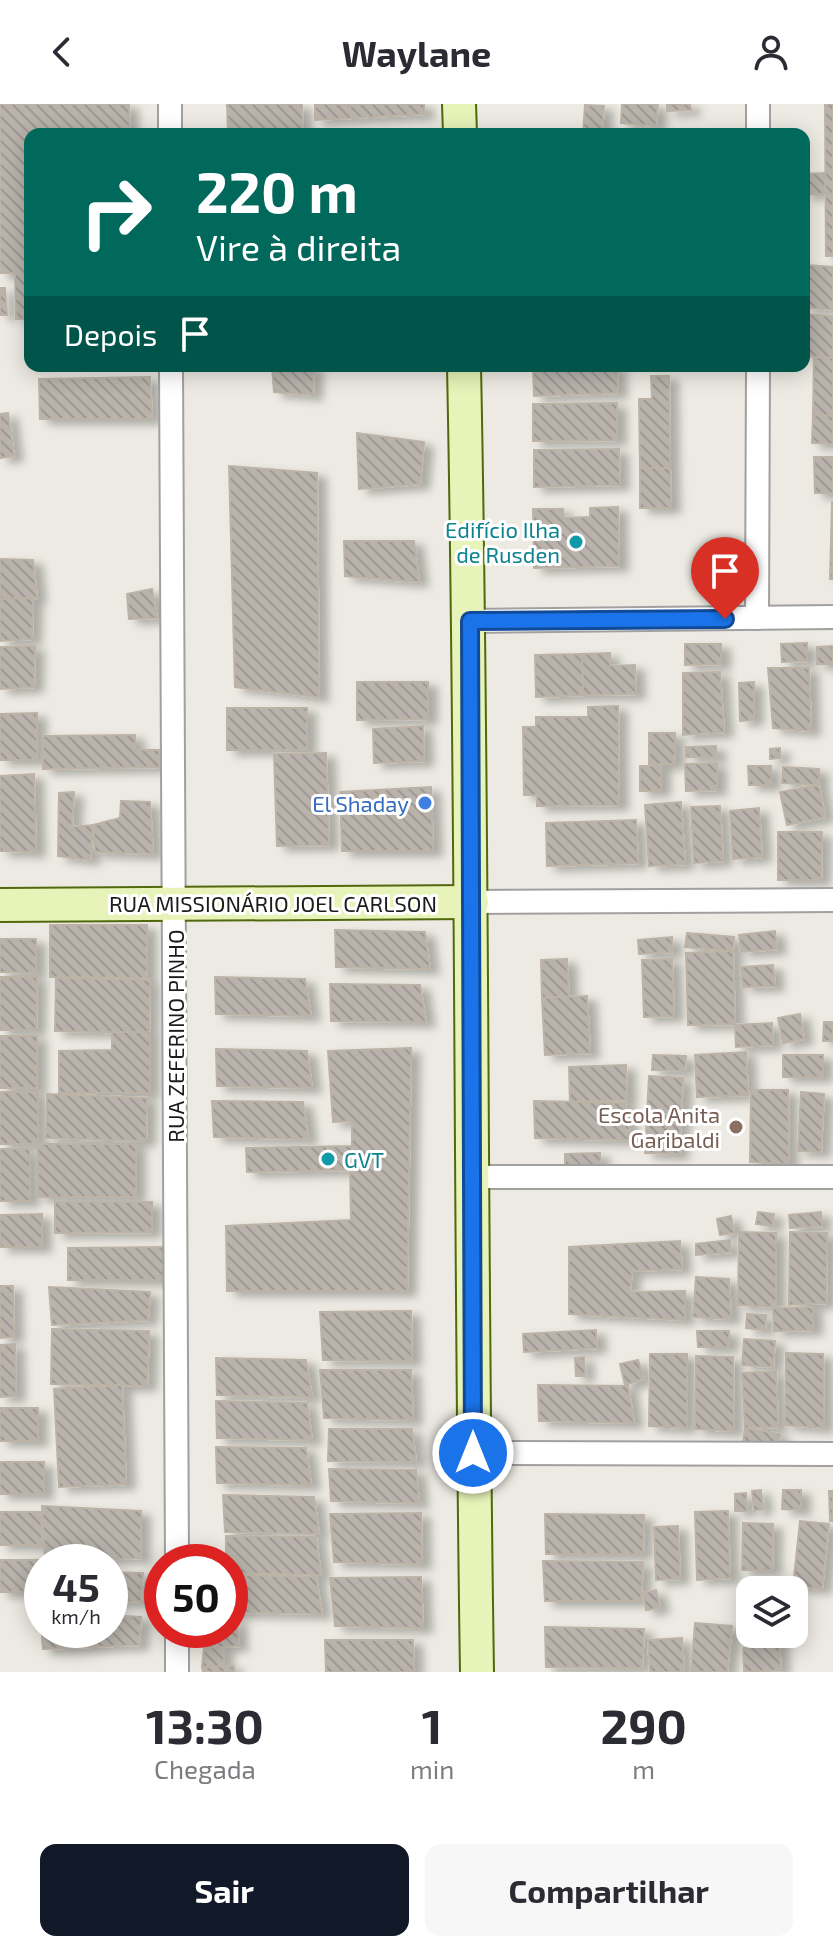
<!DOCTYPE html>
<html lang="pt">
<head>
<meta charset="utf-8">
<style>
	body { margin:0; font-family:"Exo 2",sans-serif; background:#f7f7f7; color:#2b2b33; height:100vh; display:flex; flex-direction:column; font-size:30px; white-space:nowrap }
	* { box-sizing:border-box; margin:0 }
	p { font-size:26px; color:#7c7c81 }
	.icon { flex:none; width:44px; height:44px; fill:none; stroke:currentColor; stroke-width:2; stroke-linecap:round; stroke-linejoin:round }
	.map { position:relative; height:1568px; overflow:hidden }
	.side { display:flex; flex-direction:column; background:#fff; flex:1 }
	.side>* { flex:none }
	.banner { position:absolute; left:24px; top:24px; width:786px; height:244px; border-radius:16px; box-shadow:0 4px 20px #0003; background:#00695c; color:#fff; overflow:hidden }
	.tools { position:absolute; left:736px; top:1472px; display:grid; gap:16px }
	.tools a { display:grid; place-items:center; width:72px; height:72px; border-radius:16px; background:#fff; box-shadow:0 4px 20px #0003; font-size:40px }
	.speed { position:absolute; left:24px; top:1440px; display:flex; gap:16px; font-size:40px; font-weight:700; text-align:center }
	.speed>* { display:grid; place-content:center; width:104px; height:104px; border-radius:50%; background:#fff; box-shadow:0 4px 20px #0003; line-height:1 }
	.speed small { font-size:20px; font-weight:400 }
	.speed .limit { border:12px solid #d22; background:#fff; color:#111 }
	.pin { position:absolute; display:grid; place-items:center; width:68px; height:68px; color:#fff; margin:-82px -34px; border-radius:50% 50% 50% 0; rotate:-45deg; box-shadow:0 0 8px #0007 }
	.pin .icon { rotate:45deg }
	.me { position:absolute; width:88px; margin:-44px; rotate:0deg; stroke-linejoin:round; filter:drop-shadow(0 0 6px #0008) }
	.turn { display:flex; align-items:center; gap:28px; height:168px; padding:0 40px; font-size:36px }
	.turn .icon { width:104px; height:104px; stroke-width:2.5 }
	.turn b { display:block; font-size:56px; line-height:68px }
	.then { display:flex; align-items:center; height:76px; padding:0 40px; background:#0003; gap:16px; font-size:30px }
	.eta { display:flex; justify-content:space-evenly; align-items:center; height:136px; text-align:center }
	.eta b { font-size:48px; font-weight:700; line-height:56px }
	.cta { display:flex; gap:16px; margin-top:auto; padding:16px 40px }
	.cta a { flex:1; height:92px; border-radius:16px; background:#111827; color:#fff; font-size:32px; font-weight:700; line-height:92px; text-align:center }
	.cta a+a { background:#f7f7f7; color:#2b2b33 }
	header { display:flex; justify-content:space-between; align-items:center; height:104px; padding:0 40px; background:#fff; font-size:36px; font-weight:700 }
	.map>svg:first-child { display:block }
</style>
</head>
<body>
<header><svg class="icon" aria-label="back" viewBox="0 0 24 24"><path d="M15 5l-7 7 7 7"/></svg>Waylane<svg class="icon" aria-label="person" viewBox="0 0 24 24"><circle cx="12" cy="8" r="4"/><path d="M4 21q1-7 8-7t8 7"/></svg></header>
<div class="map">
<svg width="833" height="1568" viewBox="0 0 833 1568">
	<defs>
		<pattern id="building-back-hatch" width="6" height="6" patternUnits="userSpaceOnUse" patternTransform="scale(2)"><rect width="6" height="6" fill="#b9b3ac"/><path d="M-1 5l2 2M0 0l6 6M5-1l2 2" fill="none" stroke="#9e9993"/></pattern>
		<filter id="shadow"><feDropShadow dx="9" dy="5" stdDeviation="4" flood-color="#0004"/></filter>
	</defs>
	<rect width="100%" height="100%" fill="#eceae2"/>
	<g fill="url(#building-back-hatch)" stroke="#bcb3a6" stroke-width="2" filter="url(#shadow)">
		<polygon points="0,0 129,0 130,30 30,30 30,215 16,215 15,169 0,169"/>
		<polygon points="227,0 302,0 303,30 228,30"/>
		<polygon points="315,0 350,0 351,14 315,16"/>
		<polygon points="350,0 424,0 425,10 351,14"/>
		<polygon points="622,0 658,0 656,22 621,19"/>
		<polygon points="667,0 690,0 691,6 667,7"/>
		<polygon points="825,0 833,0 833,152 826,152"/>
		<polygon points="585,1 604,2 602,30 583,30"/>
		<polygon points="825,69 825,90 804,90 804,70"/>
		<polygon points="806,161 833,163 833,206 804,203"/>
		<polygon points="0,184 5,184 7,211 0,211"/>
		<polygon points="804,210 833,212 833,254 804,252"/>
		<polygon points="814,253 833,254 833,312 813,311"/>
		<polygon points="272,262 314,262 313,291 274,288"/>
		<polygon points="533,262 617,262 618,289 534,292"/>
		<polygon points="651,272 669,272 670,364 640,364 639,295 652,295"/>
		<polygon points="150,273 152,315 40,315 39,275"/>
		<polygon points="617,299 617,336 533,337 533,300"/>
		<polygon points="8,309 14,352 0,354 0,310"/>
		<polygon points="813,311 833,312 833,340 812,339"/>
		<polygon points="357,329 424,338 420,380 359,385"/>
		<polygon points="619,345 620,381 534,383 534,346"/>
		<polygon points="814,353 833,353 833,389 815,389"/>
		<polygon points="229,362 317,369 319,593 235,583"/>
		<polygon points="640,364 670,364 671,404 640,404"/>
		<polygon points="832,398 833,398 833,475 830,475"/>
		<polygon points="618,403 619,462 534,464 533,405 563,405 563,414 590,413 590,404"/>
		<polygon points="344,437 414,437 419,478 345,472"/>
		<polygon points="0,455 33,456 37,494 0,495"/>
		<polygon points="152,485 157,514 129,515 127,490"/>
		<polygon points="33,494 32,535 0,537 0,495"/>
		<polygon points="807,539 807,557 782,558 781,540"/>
		<polygon points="685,540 721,540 721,560 685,561"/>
		<polygon points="35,542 34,583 0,585 0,543"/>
		<polygon points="833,542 833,560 817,560 817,543"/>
		<polygon points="610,549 610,562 635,561 636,590 583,591 582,550"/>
		<polygon points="582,550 583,591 536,593 535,551"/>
		<polygon points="768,564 809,564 811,627 773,624"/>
		<polygon points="720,568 724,628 683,631 683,569"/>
		<polygon points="357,578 428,578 428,615 357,616"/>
		<polygon points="754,578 754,616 740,617 739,579"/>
		<polygon points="618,602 619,701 537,702 537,691 524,691 523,623 536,623 536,613 588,613 588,603"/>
		<rect x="227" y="604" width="80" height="42"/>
		<polygon points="37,609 37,656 0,656 0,610"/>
		<polygon points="423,622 424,657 374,659 373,625"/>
		<rect x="649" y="629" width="26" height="31"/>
		<polygon points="135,631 135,646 159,646 159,663 43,665 43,632"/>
		<polygon points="716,642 717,653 686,653 686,643"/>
		<polygon points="780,644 780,654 770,655 770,645"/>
		<polygon points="326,649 329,741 277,742 274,650"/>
		<polygon points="717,659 717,686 686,687 685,660"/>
		<rect x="640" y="662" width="21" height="25"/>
		<polygon points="748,662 771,662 771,681 749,681"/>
		<polygon points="783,663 819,665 819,681 782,679"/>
		<polygon points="34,670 36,748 0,747 0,672"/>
		<polygon points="819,681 825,713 787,721 780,688"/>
		<polygon points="431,683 433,747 342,747 340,688"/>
		<polygon points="74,688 72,723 93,721 90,756 58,752 59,689"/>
		<polygon points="121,697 150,698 153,750 95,748 93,721 120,714"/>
		<polygon points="681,698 685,760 649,762 645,701"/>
		<polygon points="720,702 723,757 694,759 691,703"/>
		<polygon points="759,704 762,753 733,755 730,707"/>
		<polygon points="636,716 638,759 547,762 546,719"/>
		<polygon points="778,728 822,728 821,776 778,776"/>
		<polygon points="50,821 147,821 147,874 50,873"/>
		<polygon points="335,826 425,828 430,865 336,863"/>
		<polygon points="775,827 777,845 741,848 739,831"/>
		<polygon points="687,829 734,833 733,847 685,843"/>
		<polygon points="672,833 673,848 639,850 638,836"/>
		<polygon points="0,835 36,835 36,869 0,868"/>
		<polygon points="733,847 735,920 688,921 686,849"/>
		<polygon points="567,855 569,893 542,894 541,856"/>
		<polygon points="672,855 674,912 644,913 642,856"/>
		<polygon points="773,861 775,882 743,883 741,863"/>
		<polygon points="0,873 37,873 36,926 0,926"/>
		<polygon points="215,873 305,875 311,912 216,910"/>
		<polygon points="56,874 150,876 149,929 55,927"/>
		<polygon points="330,880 420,881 426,918 331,917"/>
		<polygon points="587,892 590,949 545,951 542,894"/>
		<polygon points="800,910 804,935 783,939 778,914"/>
		<polygon points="824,918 833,918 833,937 823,937"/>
		<polygon points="772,919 773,941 736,943 735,921"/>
		<polygon points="112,928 150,928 150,989 59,989 59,947 112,946"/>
		<rect x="0" y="932" width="37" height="52"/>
		<polygon points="411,944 407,1187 227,1187 226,1122 351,1116 350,1066 247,1068 246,1044 352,1042 352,1017 333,1018 328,947"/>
		<polygon points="216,945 307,947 312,984 217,982"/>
		<polygon points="746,948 748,991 697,993 695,951"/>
		<polygon points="653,951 686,952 685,967 652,966"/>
		<rect x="783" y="951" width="40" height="22"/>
		<polygon points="626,961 627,996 570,998 569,963"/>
		<polygon points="649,972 683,974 679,1050 645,1049"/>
		<polygon points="751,986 788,986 789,1060 750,1058"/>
		<rect x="0" y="988" width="38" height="52"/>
		<polygon points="801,988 824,990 821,1048 798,1047"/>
		<polygon points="47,990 147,994 146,1037 46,1034"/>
		<polygon points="212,997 303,998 308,1035 214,1033"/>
		<polygon points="534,997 625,999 631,1036 535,1034"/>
		<rect x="38" y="1040" width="98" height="53"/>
		<rect x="0" y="1045" width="30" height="52"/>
		<polygon points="600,1049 601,1062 565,1064 565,1050"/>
		<polygon points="55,1098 152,1098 152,1128 55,1129"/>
		<polygon points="758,1108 774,1110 772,1122 756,1120"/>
		<polygon points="821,1108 822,1122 790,1124 789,1111"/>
		<polygon points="42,1110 42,1143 0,1143 0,1111"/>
		<polygon points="731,1112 734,1129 720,1131 717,1115"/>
		<polygon points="739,1128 776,1129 776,1203 738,1201"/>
		<polygon points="790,1128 827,1129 826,1199 789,1201"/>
		<polygon points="730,1136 731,1148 696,1151 696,1140"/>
		<polygon points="680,1137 682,1165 632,1167 630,1188 685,1187 685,1216 569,1210 569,1143"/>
		<polygon points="166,1143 166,1176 68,1176 68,1144"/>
		<polygon points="696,1173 729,1175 731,1215 693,1213"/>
		<polygon points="0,1182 13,1182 14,1233 0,1234"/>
		<polygon points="49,1183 150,1188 148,1216 52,1221"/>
		<polygon points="813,1203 813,1226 774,1227 773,1204"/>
		<polygon points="411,1207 412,1257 323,1256 320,1208"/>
		<polygon points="747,1210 766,1211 765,1226 746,1224"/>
		<polygon points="52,1225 149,1227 147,1282 51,1280"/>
		<polygon points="596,1226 597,1244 524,1248 523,1230"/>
		<polygon points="697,1227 729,1227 729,1243 698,1243"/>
		<polygon points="744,1235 775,1237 773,1263 742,1261"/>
		<polygon points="15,1240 16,1292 0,1293 0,1241"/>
		<polygon points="786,1249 823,1250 824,1324 785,1321"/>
		<polygon points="650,1250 687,1250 687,1324 649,1322"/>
		<polygon points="696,1252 733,1253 734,1327 695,1325"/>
		<polygon points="584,1253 585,1272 576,1272 575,1254"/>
		<polygon points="216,1254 306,1256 312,1293 217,1291"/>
		<polygon points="638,1256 644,1275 625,1281 620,1260"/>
		<polygon points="320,1266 411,1266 413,1316 324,1314"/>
		<polygon points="776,1267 778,1323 745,1324 742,1269"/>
		<polygon points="122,1281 126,1380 59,1383 54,1285"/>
		<polygon points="538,1281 628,1282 634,1319 539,1317"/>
		<polygon points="216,1297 307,1299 312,1336 217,1334"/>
		<rect x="0" y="1304" width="38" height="33"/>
		<polygon points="745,1324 780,1330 778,1344 743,1339"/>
		<polygon points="329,1325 412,1325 416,1358 328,1357"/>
		<polygon points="216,1343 306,1344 311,1381 217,1379"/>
		<rect x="0" y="1358" width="44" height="32"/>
		<polygon points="329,1365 416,1366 419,1399 331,1397"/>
		<polygon points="761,1386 763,1405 754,1407 752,1387"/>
		<polygon points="783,1386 801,1386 801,1406 782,1405"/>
		<polygon points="829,1387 833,1387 833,1417 830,1417"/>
		<polygon points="746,1389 747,1407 735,1407 735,1390"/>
		<polygon points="223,1391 314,1393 319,1430 225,1428"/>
		<polygon points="42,1402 141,1407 141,1454 45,1458"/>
		<polygon points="728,1407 730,1474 697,1476 695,1408"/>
		<polygon points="0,1408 41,1408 42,1441 0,1441"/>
		<polygon points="421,1409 422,1460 334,1458 330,1410"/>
		<polygon points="545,1410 644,1411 643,1450 546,1450"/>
		<polygon points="800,1417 829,1420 822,1485 793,1482"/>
		<polygon points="743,1419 773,1420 772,1466 742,1466"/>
		<polygon points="678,1422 680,1475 656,1476 654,1423"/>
		<polygon points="226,1432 316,1433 321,1471 230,1469 230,1458 226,1458"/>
		<rect x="0" y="1456" width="41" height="32"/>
		<polygon points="543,1457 643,1458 641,1497 545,1497"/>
		<polygon points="110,1468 143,1469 141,1497 110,1499"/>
		<polygon points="230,1471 316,1473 322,1510 230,1508"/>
		<polygon points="421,1473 423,1524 335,1522 330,1474"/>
		<polygon points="656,1486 660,1504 646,1506 643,1489"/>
		<polygon points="40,1508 42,1526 110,1526 110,1511 141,1513 139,1541 43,1545"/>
		<polygon points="750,1512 750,1530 779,1530 779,1539 748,1541 746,1513"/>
		<polygon points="230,1516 236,1516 239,1542 204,1544 204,1526 230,1526"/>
		<polygon points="695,1519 732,1522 727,1568 691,1568"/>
		<polygon points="545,1523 644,1525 642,1564 546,1563"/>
		<polygon points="682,1534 684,1568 650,1568 648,1536"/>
		<polygon points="325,1536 413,1536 414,1568 326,1568"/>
		<polygon points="779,1539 781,1566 744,1568 743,1544"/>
		<polygon points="224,1543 224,1562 202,1563 204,1544"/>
		<polygon points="234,1562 234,1568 203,1568 202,1563"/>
	</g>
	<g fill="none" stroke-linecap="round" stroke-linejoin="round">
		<g stroke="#a0a0a0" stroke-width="26">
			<g id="street">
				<polyline points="170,0 170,30"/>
				<polyline points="758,30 758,0"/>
				<polyline points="171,262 177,1458"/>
				<polyline points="757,514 758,262"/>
				<polyline points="470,517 833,513"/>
				<polyline points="472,798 833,796"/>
				<polyline points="474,1073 833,1073"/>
				<polyline points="473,1349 833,1350"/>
				<polyline points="177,1526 177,1568"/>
			</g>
		</g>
		<g stroke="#51680d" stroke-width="36">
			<g id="secondary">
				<polyline points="459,0 460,30"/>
				<path d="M464,262C473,697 470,1133 477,1568"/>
				<polyline points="0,801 472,798"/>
			</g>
		</g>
		<use href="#street" stroke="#fff" stroke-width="22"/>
		<use href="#secondary" stroke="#e8f3b9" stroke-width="32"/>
	</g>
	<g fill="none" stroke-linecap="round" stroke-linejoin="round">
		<g stroke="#114b97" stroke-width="20">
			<polyline id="route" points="473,1349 470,517 725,515"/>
		</g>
		<use href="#route" stroke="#1a73e8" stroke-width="14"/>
	</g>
	<g fill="#0f9aa8" stroke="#fff" stroke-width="3">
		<circle cx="576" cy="438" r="8"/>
		<circle cx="328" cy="1055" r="8"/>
	</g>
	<circle fill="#3f7fe0" stroke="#fff" stroke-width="3" cx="425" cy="699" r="8"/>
	<circle fill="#8d6e63" stroke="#fff" stroke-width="3" cx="736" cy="1023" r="8"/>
	<g text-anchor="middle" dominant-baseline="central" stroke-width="6" stroke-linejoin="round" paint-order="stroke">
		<g font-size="22" fill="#0d838f" stroke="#fff" text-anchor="end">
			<text x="560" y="425">Edifício Ilha<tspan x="560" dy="25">de Rusden</tspan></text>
			<text x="344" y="1055" text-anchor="start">GVT</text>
		</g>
		<g font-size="22" fill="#366cbe" stroke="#fff" text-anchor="end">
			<text x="409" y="699">El Shaday</text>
		</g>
		<g font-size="22" fill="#1c1c1c" stroke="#fff">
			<text x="273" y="799">RUA MISSIONÁRIO JOEL CARLSON</text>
			<text transform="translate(175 932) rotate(-90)">RUA ZEFERINO PINHO</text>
		</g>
		<g font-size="22" fill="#785e54" stroke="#fff" text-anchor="end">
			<text x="720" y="1010">Escola Anita<tspan x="720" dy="25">Garibaldi</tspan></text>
		</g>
	</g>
</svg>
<div class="tools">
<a><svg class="icon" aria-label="layers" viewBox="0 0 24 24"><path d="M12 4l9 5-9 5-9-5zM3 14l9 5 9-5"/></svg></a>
</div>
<div class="speed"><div>45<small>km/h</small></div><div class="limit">50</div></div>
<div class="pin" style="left:725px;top:515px;background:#d93025"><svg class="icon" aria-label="arrive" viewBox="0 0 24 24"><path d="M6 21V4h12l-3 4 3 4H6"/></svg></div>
<svg class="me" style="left:473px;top:1349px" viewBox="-20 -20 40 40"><circle r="17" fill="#1a73e8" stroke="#fff" stroke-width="3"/><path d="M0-11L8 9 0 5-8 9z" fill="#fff"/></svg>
<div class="banner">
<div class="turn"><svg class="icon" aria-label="right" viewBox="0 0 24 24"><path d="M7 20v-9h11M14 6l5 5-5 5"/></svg><div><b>220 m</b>Vire à direita</div></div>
<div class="then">Depois<svg class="icon" aria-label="arrive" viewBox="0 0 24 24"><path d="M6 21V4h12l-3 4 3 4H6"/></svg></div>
</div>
</div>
<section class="side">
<div class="eta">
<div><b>13:30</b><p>Chegada</p></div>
<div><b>1</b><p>min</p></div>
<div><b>290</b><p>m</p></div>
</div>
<div class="cta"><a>Sair</a><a>Compartilhar</a></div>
</section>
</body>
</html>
